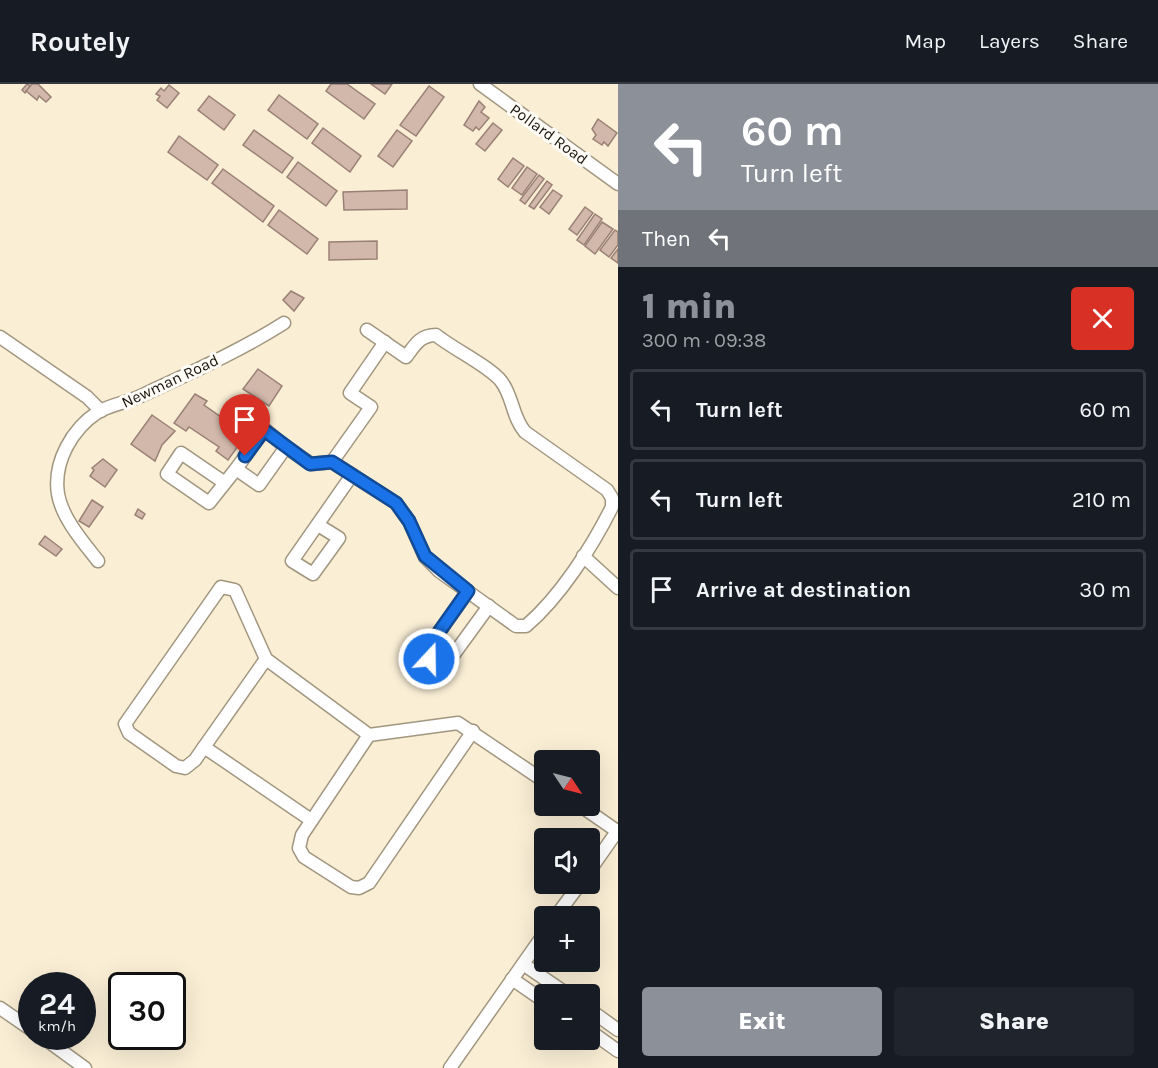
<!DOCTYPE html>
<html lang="en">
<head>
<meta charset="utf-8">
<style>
	body { margin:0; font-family:Karla,sans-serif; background:#20242c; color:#f1f3f6; height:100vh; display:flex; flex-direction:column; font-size:22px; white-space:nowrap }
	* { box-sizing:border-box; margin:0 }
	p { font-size:20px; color:#9ea1a6 }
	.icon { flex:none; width:33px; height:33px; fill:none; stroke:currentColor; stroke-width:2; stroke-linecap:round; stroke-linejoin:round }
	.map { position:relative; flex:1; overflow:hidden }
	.details { display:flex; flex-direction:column; background:#171b24; width:540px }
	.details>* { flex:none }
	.top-card { background:#8c9099; color:#fff; overflow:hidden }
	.needle { width:39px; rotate:125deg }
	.tools { position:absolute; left:534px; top:666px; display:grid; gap:12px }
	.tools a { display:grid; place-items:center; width:66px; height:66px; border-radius:6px; background:#171b24; box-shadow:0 6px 24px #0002; font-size:30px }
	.speed { position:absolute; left:18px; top:888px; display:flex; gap:12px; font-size:30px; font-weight:700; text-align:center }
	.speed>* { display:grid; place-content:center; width:78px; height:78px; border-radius:50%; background:#171b24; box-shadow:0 6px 24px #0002; line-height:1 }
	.speed small { font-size:15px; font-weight:400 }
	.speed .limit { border:3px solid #111; border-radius:9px; background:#fff; color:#111 }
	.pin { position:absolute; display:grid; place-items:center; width:51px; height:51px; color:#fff; margin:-62px -26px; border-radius:50% 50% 50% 0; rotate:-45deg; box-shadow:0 0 6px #0007 }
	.pin .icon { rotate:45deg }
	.me { position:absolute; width:66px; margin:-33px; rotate:21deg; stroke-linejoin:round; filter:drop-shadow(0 0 4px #0008) }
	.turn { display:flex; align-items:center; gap:21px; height:126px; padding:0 24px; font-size:27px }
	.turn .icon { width:78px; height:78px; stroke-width:2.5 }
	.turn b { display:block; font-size:42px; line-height:51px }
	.then { display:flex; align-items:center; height:57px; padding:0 24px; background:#0003; gap:12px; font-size:22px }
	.round { display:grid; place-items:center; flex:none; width:63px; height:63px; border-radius:6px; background:#20242c }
	.overview { display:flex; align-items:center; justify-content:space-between; height:102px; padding:0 24px }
	h1 { font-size:36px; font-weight:800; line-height:45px; color:#8c9099 }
	.cta { display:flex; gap:12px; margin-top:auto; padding:12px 24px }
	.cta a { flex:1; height:69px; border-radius:6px; background:#8c9099; color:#fff; font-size:24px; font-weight:800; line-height:69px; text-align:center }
	.cta a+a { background:#20242c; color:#f1f3f6 }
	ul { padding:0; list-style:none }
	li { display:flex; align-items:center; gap:18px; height:81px; margin:0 12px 9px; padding:0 12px; border:3px solid #363941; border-radius:6px }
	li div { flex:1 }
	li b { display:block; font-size:22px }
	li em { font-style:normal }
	header { display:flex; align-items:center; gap:36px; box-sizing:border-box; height:84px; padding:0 30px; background:#171b24; border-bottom:2px solid #363941 }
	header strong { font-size:28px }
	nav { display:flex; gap:33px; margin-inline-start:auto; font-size:21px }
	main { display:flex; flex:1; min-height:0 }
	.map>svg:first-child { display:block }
</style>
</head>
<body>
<header>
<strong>Routely</strong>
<nav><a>Map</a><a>Layers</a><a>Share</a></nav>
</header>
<main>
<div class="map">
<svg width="618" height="984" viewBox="0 0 618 984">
	<rect width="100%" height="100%" fill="#faeed5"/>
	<g fill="#d2b8ab" stroke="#9a8175" stroke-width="1.5">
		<polygon points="27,0 31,2 25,9 22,6"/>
		<polygon points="32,0 38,0 51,13 46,18 39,12 37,16 26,7"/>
		<polygon points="331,0 347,0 375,20 364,35 326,7"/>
		<polygon points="371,0 392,0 385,10"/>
		<polygon points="169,1 179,9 167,24 157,16 160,12 156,10 161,4 164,7"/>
		<polygon points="429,2 444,13 416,52 400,41"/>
		<polygon points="279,11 318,40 307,55 268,26"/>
		<polygon points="209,12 235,31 224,46 198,26"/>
		<polygon points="479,17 485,23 481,28 489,34 479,46 476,43 473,47 464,41"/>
		<polygon points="598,35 617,49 608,62 604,58 602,61 593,55 596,51 592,45"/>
		<polygon points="493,39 502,46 485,67 476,60"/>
		<polygon points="323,44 361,72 350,88 312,59"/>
		<polygon points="254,46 293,74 282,89 243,61"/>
		<polygon points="397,46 412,57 393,83 378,72"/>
		<polygon points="179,52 218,81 207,96 168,68"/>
		<polygon points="513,74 524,82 508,103 498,95"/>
		<polygon points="298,78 337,107 326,122 287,93"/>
		<polygon points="527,83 537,90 522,111 512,104"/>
		<polygon points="223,85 274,122 263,138 212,99"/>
		<polygon points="539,91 544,95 525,120 520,116"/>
		<polygon points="547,97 552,101 534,125 529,122"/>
		<polygon points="407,106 407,125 344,126 343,108"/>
		<polygon points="553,106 562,112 549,130 540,123"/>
		<polygon points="585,123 593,129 577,151 569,145"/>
		<polygon points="279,126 318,155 307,170 268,141"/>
		<polygon points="595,130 602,135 584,161 577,156"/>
		<polygon points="602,138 613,145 595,170 585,162"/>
		<polygon points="615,146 618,148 618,161 609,173 600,166"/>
		<polygon points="377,157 377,175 329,176 329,158"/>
		<polygon points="618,165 618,179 611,174"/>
		<polygon points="291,207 304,214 294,227 283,216"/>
		<polygon points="258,285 282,302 269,322 243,305"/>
		<polygon points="195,310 207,317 204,321 234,342 237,339 249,347 228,376 216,367 219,363 189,343 186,347 174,339"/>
		<polygon points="152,331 175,347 162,361 155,377 131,360"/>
		<polygon points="103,375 117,386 105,403 90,392 94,386 92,384"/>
		<polygon points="92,416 103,423 89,443 79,437"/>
		<polygon points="138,425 145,430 142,435 135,431"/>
		<polygon points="45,452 62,465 56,472 39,460"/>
	</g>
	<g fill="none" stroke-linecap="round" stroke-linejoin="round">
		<g stroke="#a1967f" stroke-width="15">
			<g id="minor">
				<polyline points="480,0 618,100"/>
				<polyline points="0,253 87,313 101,327"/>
				<polyline points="240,325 286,363 311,380 332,378 371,323 350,309 385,258"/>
				<polyline points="264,346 236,385 259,401 286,363"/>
				<path d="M332,378L396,419L409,437L425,473L439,487L516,542H526C560,513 592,463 612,423V414L607,406L525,348C512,333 513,312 501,297C489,282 453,265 436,251C420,251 415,261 406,273L367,246"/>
				<polyline points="225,399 181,369 167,390 209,419 236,385"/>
				<polyline points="318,441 339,454 313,490 292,477 352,391"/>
				<polyline points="583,472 618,504"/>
				<path d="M98,477C83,458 62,434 58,410C53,378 72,345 98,328C112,320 130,318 145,310C192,288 240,267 284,239"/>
				<polyline points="468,507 427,565 429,575 437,581 446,581 489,522"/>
				<polyline points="369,651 302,751 299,764 304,773 351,803 359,804 369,799 473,647"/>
				<polyline points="204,663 266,575"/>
				<polyline points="581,722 617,747"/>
				<polyline points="311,736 204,663 195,676 185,684 176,682 129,649 125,640 221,503 235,506 266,575 369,651 458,639 544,697"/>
				<polyline points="590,786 618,746"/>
				<polyline points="556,832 580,800"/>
				<polyline points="523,880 567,910"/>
				<polyline points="512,895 544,917"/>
				<polyline points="0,924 32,946"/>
				<polyline points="590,926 618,946"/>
				<polyline points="590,947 618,967"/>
				<polyline points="41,952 85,984"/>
				<polyline points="450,984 544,850"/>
			</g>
		</g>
		<use href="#minor" stroke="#fff" stroke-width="12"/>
	</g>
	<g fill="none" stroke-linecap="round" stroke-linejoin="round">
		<g stroke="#114b97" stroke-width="15">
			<polyline id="route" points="245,372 264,346 310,380 332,378 396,419 409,437 425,472 468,507 427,565 429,575"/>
		</g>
		<use href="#route" stroke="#1a73e8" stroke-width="10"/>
	</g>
	<g text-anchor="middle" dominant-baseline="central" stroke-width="6" stroke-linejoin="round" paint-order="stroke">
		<g font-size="16" fill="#19150c" stroke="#fefcf7">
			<text transform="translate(549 50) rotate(36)">Pollard Road</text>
			<text transform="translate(170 297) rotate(-25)">Newman Road</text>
		</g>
	</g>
</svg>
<div class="tools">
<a><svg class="needle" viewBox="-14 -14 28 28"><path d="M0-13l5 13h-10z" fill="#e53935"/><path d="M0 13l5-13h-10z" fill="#9ea1a6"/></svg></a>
<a><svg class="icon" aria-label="sound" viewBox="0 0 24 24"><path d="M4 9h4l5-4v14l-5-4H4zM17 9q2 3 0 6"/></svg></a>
<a>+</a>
<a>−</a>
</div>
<div class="speed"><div>24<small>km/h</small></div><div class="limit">30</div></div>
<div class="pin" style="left:245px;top:372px;background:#d93025"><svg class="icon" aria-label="arrive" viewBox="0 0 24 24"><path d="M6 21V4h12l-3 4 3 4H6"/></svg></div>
<svg class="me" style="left:429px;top:575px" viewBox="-20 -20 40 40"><circle r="17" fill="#1a73e8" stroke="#fff" stroke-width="3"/><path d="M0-11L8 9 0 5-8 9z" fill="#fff"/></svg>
</div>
<section class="details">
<div class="top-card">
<div class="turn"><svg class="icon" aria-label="left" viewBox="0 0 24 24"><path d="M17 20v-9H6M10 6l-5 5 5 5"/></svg><div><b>60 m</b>Turn left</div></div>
<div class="then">Then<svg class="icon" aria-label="left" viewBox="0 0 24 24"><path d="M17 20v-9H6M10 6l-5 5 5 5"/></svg></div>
</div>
<div class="overview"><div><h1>1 min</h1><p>300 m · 09:38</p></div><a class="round" style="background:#d93025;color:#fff"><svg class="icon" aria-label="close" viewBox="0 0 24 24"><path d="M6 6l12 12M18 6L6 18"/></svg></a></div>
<ul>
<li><svg class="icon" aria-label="left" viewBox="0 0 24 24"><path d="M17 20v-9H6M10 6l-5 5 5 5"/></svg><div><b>Turn left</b></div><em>60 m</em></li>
<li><svg class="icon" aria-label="left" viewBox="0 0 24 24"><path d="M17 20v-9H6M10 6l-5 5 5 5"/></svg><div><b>Turn left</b></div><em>210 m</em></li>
<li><svg class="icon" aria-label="arrive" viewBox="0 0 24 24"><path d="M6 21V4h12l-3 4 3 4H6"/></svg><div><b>Arrive at destination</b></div><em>30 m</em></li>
</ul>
<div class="cta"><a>Exit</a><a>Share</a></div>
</section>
</main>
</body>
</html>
